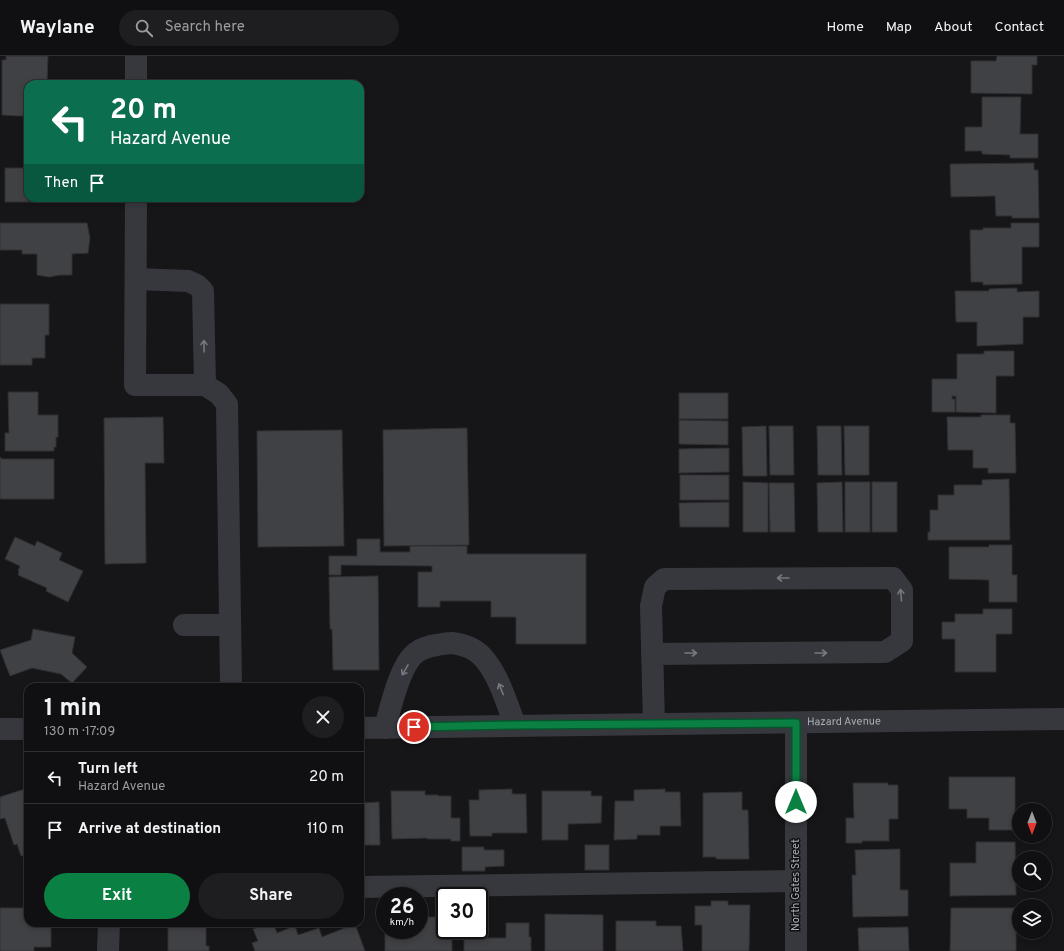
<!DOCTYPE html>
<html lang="en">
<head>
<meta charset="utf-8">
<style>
	body { margin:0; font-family:Overpass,sans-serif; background:#1e1e20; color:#f1f3f6; height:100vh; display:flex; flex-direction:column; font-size:15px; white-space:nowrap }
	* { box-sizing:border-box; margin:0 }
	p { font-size:13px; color:#9c9d9f }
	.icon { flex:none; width:22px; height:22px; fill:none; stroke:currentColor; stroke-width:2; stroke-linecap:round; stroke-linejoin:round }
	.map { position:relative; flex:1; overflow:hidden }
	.side { position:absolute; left:24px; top:627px; width:340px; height:244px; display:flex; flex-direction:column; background:#101012; border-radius:12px; box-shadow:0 2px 6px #0003,0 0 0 1px #303032 }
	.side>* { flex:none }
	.guide { position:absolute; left:24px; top:24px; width:340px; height:122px; border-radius:12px; box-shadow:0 2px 6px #0003,0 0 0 1px #303032; background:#0b6e4f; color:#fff; overflow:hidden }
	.needle { width:26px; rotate:180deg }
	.buttons { position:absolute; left:1012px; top:747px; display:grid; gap:8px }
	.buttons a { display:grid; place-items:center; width:40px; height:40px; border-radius:50%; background:#101012; box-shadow:0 2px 6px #0003,0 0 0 1px #303032; font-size:20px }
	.speed { position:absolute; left:376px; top:831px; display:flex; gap:8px; font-size:20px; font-weight:700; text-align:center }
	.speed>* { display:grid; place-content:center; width:52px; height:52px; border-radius:50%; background:#101012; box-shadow:0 2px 6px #0003,0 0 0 1px #303032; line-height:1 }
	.speed small { font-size:10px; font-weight:400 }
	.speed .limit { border:2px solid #111; border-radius:6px; background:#fff; color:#111 }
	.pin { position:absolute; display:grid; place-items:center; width:34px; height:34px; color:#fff; margin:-17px; border:2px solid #fff; border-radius:50%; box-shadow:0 1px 4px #0007 }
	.me { position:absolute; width:44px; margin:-22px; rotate:0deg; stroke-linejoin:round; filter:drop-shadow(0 0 3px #0008) }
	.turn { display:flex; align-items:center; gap:14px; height:84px; padding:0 20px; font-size:18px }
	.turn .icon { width:52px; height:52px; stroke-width:2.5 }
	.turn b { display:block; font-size:28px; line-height:34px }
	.then { display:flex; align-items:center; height:38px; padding:0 20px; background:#0003; gap:8px; font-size:15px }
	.round { display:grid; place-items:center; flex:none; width:42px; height:42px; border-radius:21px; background:#1e1e20 }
	.headline { display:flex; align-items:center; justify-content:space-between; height:68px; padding:0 20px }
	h1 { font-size:24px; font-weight:700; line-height:30px }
	.action { display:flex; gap:8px; margin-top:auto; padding:8px 20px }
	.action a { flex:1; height:46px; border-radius:24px; background:#0b8043; color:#fff; font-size:16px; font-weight:700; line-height:46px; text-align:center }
	.action a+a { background:#1e1e20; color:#f1f3f6 }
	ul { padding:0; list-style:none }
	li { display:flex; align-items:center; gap:12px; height:52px; padding:0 20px; border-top:1px solid #303032 }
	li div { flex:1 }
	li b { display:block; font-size:15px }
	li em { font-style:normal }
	header { display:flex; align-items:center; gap:24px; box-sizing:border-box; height:56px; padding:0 20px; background:#101012; border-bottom:1px solid #303032 }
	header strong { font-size:19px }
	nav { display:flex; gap:22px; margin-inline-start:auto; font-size:14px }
	.search { width:280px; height:36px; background:#1e1e20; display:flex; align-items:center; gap:10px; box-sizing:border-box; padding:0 14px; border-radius:22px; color:#9c9d9f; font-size:15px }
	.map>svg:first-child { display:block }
</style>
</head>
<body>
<header>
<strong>Waylane</strong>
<div class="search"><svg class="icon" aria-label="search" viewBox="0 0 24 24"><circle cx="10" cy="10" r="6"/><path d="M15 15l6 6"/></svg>Search here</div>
<nav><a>Home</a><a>Map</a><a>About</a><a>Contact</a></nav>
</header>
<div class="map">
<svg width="1064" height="895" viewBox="0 0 1064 895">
	<rect width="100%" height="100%" fill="#161618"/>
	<g fill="#404145" stroke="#303034">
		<polygon points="6,0 48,0 47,28 28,28 28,60 19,60 2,59 2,4 6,4"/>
		<polygon points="997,0 1037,0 1037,9 1032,9 1032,38 971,37 971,5 996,5"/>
		<polygon points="982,41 1021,41 1020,78 1038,78 1038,102 1010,102 1010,99 982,98 982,95 965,95 965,71 982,71"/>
		<polygon points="1034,107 1034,114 1038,114 1039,162 1012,162 1012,160 996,160 995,140 951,141 950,108"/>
		<polygon points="5,112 28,112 28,142 72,142 72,146 5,146"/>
		<polygon points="0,167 87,167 90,182 88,197 72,198 72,219 60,219 49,221 37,219 37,198 22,198 22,194 0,194"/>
		<polygon points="1011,167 1039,167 1039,191 1022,191 1022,228 983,229 983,226 971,226 970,174 983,174 983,172 1011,172"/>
		<polygon points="1017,232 1017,236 1039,235 1039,261 1023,261 1023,288 977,290 977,266 956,266 955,235 989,235 989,233"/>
		<polygon points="0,248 49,248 49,279 45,279 45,302 32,302 32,309 0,309"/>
		<polygon points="984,295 1014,295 1014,320 996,320 996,357 956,356 956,340 952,340 952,343 955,343 955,356 932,356 932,323 957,323 957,298 984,298"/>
		<polygon points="8,336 38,336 38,359 58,359 58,381 56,381 56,391 54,391 54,395 5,395 5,377 9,377"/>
		<rect x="679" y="337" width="49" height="26"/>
		<polygon points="981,359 1010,359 1010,367 1015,367 1016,417 988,417 988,412 973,412 973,394 948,394 947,361 981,361"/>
		<polygon points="163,361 164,407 145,407 146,507 105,508 104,362"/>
		<polygon points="679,364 728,365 728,389 679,388"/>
		<polygon points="766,370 767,420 743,420 742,371"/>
		<polygon points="769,370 793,370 794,419 770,419"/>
		<polygon points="817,370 841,370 842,419 818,419"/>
		<polygon points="844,370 869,370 869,419 845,419"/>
		<polygon points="467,372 469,489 384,490 383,374"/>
		<polygon points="342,374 344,490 258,491 257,375"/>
		<polygon points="729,392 729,416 679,417 679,393"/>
		<polygon points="0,401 2,403 54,403 54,443 0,443"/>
		<rect x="680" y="419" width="49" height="25"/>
		<polygon points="1009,423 1010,484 928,484 928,476 930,476 930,454 938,454 938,439 954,439 954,429 982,429 982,424"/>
		<polygon points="743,426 768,427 768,476 743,476"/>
		<polygon points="842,426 843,476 818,476 817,427"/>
		<rect x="845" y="426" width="25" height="50"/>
		<rect x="872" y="426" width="25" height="50"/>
		<polygon points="769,427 794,427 795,476 770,476"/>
		<polygon points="729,446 729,471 680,471 679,447"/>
		<polygon points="15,481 35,490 37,485 62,497 59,504 83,515 68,546 46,535 47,532 18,519 19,516 18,515 20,510 5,503"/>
		<polygon points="357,483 380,483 380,496 410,496 410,490 467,490 467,498 586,498 586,588 516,588 516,561 491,561 491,545 440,545 440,551 418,551 418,516 432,516 432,510 341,509 341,519 329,519 329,500 357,500"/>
		<polygon points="989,489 1012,489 1012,519 1017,519 1017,546 989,546 989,524 949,523 949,491 989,491"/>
		<polygon points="378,520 379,614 333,614 332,573 330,573 329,521"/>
		<polygon points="983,553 1012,553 1012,578 996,578 996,616 955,616 955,583 942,583 942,566 955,566 955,558 983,558"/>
		<polygon points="33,573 75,581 72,597 87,611 72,627 61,618 32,612 10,620 0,594 31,584"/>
		<polygon points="949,721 1015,721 1015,774 989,774 989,762 967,762 967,753 949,753"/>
		<polygon points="853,727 888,727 888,729 898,729 898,763 889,763 889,785 862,785 862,787 846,787 846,762 854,762"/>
		<polygon points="28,732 28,798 21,800 17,788 14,789 5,762 0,763 0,741"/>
		<polygon points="512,733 512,738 526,738 527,777 492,777 492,780 470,780 469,744 479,744 479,734"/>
		<polygon points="665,733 665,736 680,736 681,770 660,770 660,779 637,779 637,783 614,784 615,745 634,745 634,734"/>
		<polygon points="391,735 425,735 425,739 438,739 438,740 451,740 451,762 460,762 460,785 451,785 451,783 427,783 427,782 392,783"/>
		<polygon points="542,735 591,735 591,740 602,740 601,767 568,768 568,784 542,784"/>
		<polygon points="742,736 742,754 748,754 749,803 716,803 716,801 703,801 703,737"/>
		<polygon points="379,746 380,789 360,789 360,747"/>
		<polygon points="976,786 1015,786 1016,839 950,840 950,807 976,807"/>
		<rect x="585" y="789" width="24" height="25"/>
		<polygon points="462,791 484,791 484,794 504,794 504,810 485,811 485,815 462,815"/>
		<polygon points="900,793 900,834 908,834 908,860 853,861 852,819 856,819 855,794"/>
		<polygon points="711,845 728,845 728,849 750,849 749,895 702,895 702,869 695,869 695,850 711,850"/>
		<polygon points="0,852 25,852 25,855 28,855 28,867 51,867 51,891 34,891 34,895 0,895"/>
		<polygon points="951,852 1016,852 1016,895 950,895"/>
		<polygon points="545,858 603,859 603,895 545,895"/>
		<polygon points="421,861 445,861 445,874 452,874 452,895 385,895 385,873 385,874 419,874 419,872 421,872"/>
		<polygon points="616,865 656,865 656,870 681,870 683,895 616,895"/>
		<polygon points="270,867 273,867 277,877 295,870 298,879 319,872 322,881 355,868 365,895 255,895 252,887 258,885 253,873"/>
		<polygon points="506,867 529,867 529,881 531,881 531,895 464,895 464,882 506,882"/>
		<polygon points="168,871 206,871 206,890 209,890 209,895 168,895"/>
		<polygon points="908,871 909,895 859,895 858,872"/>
	</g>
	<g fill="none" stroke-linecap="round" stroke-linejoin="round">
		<g stroke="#37383d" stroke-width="22">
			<polyline points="136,0 136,28"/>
			<polyline points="136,142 135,329 205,329 219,338 227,348 231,631"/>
			<polyline points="136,223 188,225 197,229 203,235 205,329"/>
			<polyline points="184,569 230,569"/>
			<polyline points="652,598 885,596 902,585 902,534 893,522 664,523 655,531 651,550 654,668"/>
			<polyline points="796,667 796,895"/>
			<path id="s1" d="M360,672L1064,663"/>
			<path d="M385,672C390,653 400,607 417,596C423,592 430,590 437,589C442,588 447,587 452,587C466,589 477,593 486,605C500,623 507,648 515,669"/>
			<polyline points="0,673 28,673"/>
			<polyline points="360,831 796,825"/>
			<polyline points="108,895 109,867"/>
		</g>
	</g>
	<defs><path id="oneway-shaft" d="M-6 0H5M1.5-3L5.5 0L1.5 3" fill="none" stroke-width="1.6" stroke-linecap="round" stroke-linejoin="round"/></defs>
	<g stroke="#757881">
		<use href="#oneway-shaft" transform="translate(204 290) rotate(-91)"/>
		<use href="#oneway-shaft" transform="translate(783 522) rotate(180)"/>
		<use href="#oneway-shaft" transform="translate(901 539) rotate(-95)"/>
		<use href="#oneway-shaft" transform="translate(691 597)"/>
		<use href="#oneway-shaft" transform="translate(821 597)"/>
		<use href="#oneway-shaft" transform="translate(405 614) rotate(120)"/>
		<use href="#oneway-shaft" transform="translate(501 633) rotate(-112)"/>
	</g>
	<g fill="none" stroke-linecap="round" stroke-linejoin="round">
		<g stroke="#07532c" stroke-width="10">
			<polyline id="route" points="414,671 515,669 796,667 796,746"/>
		</g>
		<use href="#route" stroke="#0b8043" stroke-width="7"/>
	</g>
	<g text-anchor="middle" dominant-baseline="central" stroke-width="3" stroke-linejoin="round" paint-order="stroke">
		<g font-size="11" fill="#a8adb8" stroke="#111113">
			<text stroke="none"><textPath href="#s1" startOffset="484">Hazard Avenue</textPath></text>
			<text transform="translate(796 829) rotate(-90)">North Gates Street</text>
		</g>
	</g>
</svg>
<div class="buttons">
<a><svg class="needle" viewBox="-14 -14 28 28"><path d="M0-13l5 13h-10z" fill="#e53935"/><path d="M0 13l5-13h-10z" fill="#9c9d9f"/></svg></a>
<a><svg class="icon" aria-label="search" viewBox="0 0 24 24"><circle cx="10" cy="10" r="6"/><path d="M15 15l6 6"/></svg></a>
<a><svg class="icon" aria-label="layers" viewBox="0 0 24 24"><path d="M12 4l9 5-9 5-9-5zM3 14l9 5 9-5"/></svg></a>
</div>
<div class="speed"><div>26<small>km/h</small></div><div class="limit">30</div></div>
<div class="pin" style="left:414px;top:671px;background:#d93025"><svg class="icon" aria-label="arrive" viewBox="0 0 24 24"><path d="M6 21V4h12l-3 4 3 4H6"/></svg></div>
<svg class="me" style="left:796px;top:746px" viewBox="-20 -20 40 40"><circle r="19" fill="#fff"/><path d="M0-13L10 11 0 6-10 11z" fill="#0b8043"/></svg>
<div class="guide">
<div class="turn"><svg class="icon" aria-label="left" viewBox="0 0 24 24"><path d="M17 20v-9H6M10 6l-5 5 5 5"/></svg><div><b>20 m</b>Hazard Avenue</div></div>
<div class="then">Then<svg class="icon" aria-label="arrive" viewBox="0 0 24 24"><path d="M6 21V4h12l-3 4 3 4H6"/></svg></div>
</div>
<section class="side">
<div class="headline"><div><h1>1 min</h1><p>130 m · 17:09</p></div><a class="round"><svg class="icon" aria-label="close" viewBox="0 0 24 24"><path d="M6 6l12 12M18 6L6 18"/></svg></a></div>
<ul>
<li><svg class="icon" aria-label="left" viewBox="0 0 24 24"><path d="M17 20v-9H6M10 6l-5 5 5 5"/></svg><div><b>Turn left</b><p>Hazard Avenue</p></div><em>20 m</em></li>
<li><svg class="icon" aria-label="arrive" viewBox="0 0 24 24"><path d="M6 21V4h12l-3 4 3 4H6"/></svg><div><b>Arrive at destination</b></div><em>110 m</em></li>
</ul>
<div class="action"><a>Exit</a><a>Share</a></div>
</section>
</div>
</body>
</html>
